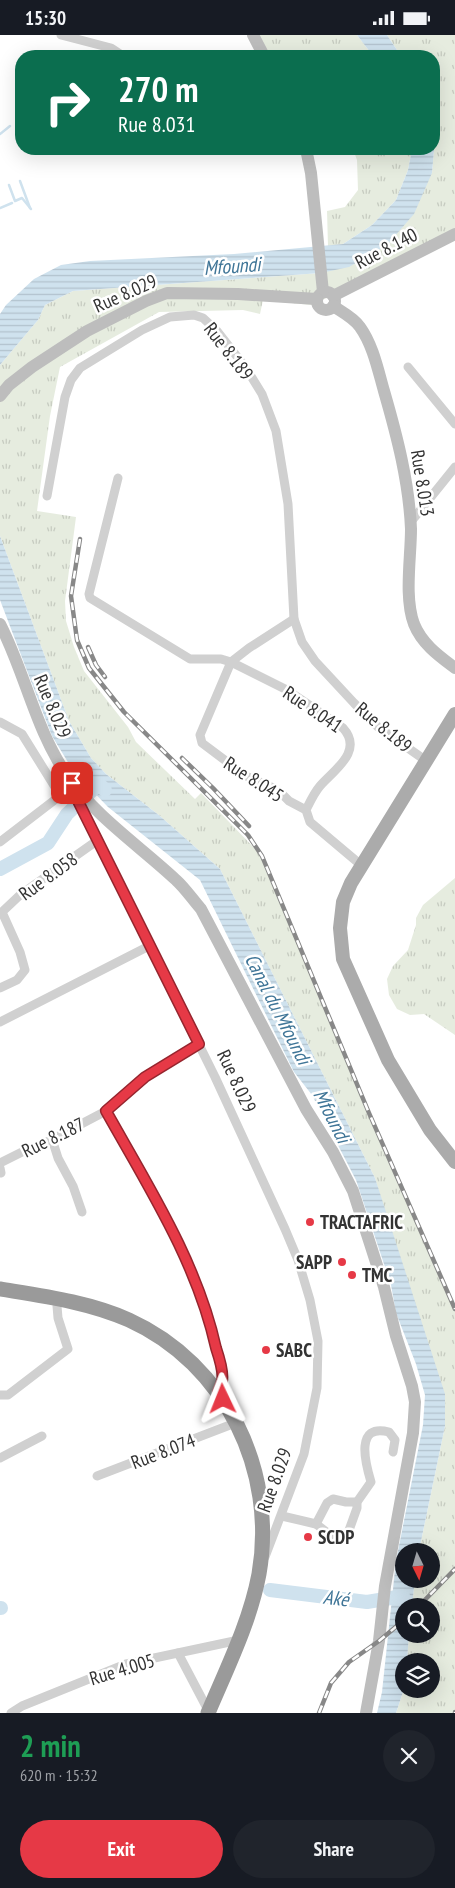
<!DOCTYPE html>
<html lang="en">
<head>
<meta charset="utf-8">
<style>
	body { margin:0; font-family:"PT Sans Narrow",sans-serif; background:#20242c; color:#f1f3f6; height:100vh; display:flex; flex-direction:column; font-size:19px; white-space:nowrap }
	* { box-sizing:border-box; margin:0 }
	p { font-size:16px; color:#9ea1a6 }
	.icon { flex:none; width:28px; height:28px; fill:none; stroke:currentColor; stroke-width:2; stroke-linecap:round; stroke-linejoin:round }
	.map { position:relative; height:1678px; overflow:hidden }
	.side { display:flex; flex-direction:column; background:#171b24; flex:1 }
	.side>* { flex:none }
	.guide { position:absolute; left:15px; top:15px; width:425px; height:105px; border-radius:20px; box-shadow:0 5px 20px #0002; background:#0b6e4f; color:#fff; overflow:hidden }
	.needle { width:32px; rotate:175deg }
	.controls { position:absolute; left:395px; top:1508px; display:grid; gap:10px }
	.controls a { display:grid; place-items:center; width:45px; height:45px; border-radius:50%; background:#171b24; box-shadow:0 5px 20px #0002; font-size:25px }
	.pin { position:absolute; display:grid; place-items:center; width:42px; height:42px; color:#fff; margin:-21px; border-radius:10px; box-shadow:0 2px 8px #0006 }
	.me { position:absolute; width:55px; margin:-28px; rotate:358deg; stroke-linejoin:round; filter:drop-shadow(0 0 4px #0008) }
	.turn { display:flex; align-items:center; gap:18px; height:105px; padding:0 20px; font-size:22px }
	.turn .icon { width:65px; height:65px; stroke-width:2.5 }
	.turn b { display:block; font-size:35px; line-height:42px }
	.round { display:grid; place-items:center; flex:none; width:52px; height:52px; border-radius:26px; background:#20242c }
	.headline { display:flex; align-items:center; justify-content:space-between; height:85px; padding:0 20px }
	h1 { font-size:30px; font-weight:700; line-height:38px; color:#1e9e55 }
	.action { display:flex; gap:10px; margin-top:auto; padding:10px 20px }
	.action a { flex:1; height:58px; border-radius:30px; background:#e63946; color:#fff; font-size:20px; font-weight:700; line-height:58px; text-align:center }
	.action a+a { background:#20242c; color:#f1f3f6 }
	.status { display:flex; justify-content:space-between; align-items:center; height:35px; padding:0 25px; background:#171b24; direction:ltr }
	.status svg { height:14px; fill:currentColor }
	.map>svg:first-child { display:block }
</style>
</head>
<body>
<div class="status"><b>15:30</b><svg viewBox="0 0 49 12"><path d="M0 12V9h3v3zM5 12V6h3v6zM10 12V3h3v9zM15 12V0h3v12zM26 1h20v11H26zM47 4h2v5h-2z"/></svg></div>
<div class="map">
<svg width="455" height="1678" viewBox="0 0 455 1678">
	<defs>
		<pattern id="grass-tufts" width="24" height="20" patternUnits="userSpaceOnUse" patternTransform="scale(1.25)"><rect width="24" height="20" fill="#e6ecdf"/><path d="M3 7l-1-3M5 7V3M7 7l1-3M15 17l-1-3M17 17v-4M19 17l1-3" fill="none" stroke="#c6cbc0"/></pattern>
		<pattern id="water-rules" width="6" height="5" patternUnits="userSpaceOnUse" patternTransform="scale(1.25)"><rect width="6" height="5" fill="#cfe2ee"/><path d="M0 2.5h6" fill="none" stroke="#b2c2cd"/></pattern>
	</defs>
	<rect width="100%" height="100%" fill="#fff"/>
	<g fill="url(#grass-tufts)">
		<polygon points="253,0 357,0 373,21 264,21"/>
		<polygon points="387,0 455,0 455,205 311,270 263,265 260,279 243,275 159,277 60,332 50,381 37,476 76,482 65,566 66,586 74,612 84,636 128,692 136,707 195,764 201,758 262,821 369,1078 455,1274 455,1678 396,1678 404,1654 431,1654 431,1626 407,1626 409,1599 431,1599 431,1571 412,1571 415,1544 431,1544 431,1516 419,1516 445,1391 375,1143 220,834 160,781 106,739 91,723 69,686 0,501 0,330 38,285 45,270 73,256 321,238 432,138 435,104 434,94 434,21 401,21"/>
		<polygon points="353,114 412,114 408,135 396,165 372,190 343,209 328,211 327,176 345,172 358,155 357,125"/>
		<polygon points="455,843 455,1000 424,979 410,980 397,974 389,960 387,944 393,931 408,915 416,890 416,883 423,870"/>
	</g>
	<g fill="url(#water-rules)">
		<polygon points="357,0 387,0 401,21 373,21"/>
		<polygon points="434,94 435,104 432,138 414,179 387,210 349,232 321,238 73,256 45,270 38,285 0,330 0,279 6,270 34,244 61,230 90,226 234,219 343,209 372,190 396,165 408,135 412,114 434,114"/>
		<polygon points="0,501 69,686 91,723 106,739 160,781 220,834 375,1143 445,1359 445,1391 419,1516 404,1516 404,1544 415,1544 412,1571 404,1571 404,1599 409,1599 407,1626 404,1626 404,1654 396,1678 377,1678 382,1657 396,1526 423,1390 425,1360 416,1329 396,1278 391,1250 356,1145 312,1060 294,1037 200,845 108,772 74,737 52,701 0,565"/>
	</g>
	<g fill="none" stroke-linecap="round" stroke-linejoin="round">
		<g stroke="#cfe2ee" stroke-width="2.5">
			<polyline points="0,99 10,91"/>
			<polyline points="20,146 30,173"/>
			<polyline points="9,150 15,166 22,163 31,174"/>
			<polyline points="0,173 12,168"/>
		</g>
		<g stroke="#cfe2ee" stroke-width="14">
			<polyline points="0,834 48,808 67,779 99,749 105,755"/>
			<polyline points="270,1555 367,1567 403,1561"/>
			<polyline points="0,1573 1,1573"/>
		</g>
		<g stroke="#d0d0d0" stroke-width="9">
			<polyline points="61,0 111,13 123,21"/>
			<polyline points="408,332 455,389"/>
			<polyline points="118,443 89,559 90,563 190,624 221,624 231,627 249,613 294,584"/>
			<polyline points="47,461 65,362 71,345 80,333 142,295 170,282 194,280 203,283 217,296 246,333 262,359 276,396 288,469 294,584 302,607 315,626 354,668 378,692 425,725"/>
			<polyline points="410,488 455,432"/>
			<polyline points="0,687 22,699 60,760"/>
			<polyline points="72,753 215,1042 285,1194 298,1225 310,1265 318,1306 317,1353 304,1419 265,1522"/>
			<path d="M306,775L289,766L278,755L246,741L202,708L200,700L231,627L287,655L343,693C364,716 334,735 320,751C314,758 310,767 306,775L310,787L361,830"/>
			<polyline points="0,807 65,757"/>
			<polyline points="0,953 17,945 25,935 20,917 2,877 20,860 98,805"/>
			<polyline points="0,987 151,910"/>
			<path d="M199,1009L145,1042L106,1076C148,1151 197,1227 216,1313C219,1323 224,1336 222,1346C221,1350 219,1354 218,1357"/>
			<polyline points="52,1104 58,1123 73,1151 82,1177"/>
			<polyline points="0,1128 30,1113 45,1108 106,1076"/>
			<polyline points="0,1133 1,1138"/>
			<polyline points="0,1360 8,1360 68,1314 58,1283 57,1271"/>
			<polyline points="0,1423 42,1401"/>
			<polyline points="97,1441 230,1390"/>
			<path d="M282,1481L316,1489L333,1502L340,1503L348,1498L357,1473V1467L371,1447C365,1427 355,1388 389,1397L395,1405L393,1417"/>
			<polyline points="316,1489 327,1468 333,1464 346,1467 357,1467"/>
			<polyline points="178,1618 209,1677"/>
			<polyline points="11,1678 22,1671 126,1629 239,1605"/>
		</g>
		<g stroke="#bdbdbd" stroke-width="12">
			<polyline points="253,0 264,21"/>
			<polyline points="306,114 311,138 323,257"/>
			<circle cx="326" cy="266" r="9"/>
			<polyline points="333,261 455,199"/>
			<path d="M333,271C342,277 354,283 360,292C373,310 378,335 384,356C397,401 409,447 411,494C411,523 404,562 414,589C422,609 439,621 455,633"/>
			<polyline points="0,361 9,350 32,332 87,296 146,266 167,258 238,259 317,264"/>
			<path d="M0,589C26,640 35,694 68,742C95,781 142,813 176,845C185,853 193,865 201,874L306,1074L333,1117L353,1156L384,1252L396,1301L412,1351L415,1367L413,1398L385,1551L379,1606L366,1678"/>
		</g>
		<polyline stroke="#ababab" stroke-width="14" points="455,679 351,848 343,867 340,893 343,924 388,1025 430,1095 455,1127"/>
		<path stroke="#9a9a9a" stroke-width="15" d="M0,1254C43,1261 89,1267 129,1285C226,1329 277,1436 259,1539C250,1587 227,1633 208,1678"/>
		<g stroke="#888" stroke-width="4.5">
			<g id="rail">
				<polyline points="80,504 71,561 77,605 89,633 124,677 248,800 262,821 369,1078 455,1274"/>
				<polyline points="88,612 96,630 105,642"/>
				<polyline points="182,723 213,753 249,791"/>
				<polyline points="419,1571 455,1534"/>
				<polyline points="319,1678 331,1648 349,1627 379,1606 404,1585"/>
				<polyline points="455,1678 455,1677"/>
			</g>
		</g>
		<use href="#rail" stroke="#fff" stroke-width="2.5" stroke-dasharray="8" stroke-linecap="butt"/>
	</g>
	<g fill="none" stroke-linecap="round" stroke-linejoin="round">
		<g stroke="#96252e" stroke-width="12">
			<path id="route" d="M72,748V754L199,1009L145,1042L106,1076C148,1151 197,1227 216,1313C219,1322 224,1337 222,1346C221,1350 219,1354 218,1357L223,1364"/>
		</g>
		<use href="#route" stroke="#e63946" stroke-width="9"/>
	</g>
	<g fill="#e63946" stroke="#fff" stroke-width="2">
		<circle cx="310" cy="1187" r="5"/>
		<circle cx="342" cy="1227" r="5"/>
		<circle cx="352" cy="1240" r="5"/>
		<circle cx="266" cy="1315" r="5"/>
		<circle cx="308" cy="1502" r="5"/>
	</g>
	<g text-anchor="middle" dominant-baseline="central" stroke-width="5" stroke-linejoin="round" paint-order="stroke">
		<g font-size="19" fill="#333" stroke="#fff">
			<text transform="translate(386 213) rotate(-27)">Rue 8.140</text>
			<text transform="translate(125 258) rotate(-24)">Rue 8.029</text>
			<text transform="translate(229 316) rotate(52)">Rue 8.189</text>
			<text transform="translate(423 448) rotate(81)">Rue 8.013</text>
			<text transform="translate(53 671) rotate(67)">Rue 8.029</text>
			<text transform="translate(313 674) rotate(34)">Rue 8.041</text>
			<text transform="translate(384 692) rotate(40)">Rue 8.189</text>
			<text transform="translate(254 744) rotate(33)">Rue 8.045</text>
			<text transform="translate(48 841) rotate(-36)">Rue 8.058</text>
			<text transform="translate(237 1046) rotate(65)">Rue 8.029</text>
			<text transform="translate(53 1102) rotate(-26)">Rue 8.187</text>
			<text transform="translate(163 1416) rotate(-21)">Rue 8.074</text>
			<text transform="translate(274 1445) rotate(-70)">Rue 8.029</text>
			<text transform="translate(122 1634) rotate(-17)">Rue 4.005</text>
		</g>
		<g font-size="19" font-weight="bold" fill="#333" stroke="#fff" text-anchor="start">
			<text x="320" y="1187">TRACTAFRIC</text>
			<text x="332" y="1227" text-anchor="end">SAPP</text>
			<text x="362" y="1240">TMC</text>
			<text x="276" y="1315">SABC</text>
			<text x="318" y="1502">SCDP</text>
		</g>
		<g font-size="20" font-style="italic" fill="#3f7597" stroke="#fff">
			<text transform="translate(232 231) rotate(-4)">Mfoundi</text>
			<text transform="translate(278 974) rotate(63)">Canal du Mfoundi</text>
			<text transform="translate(332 1081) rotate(63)">Mfoundi</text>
			<text transform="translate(336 1563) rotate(7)">Aké</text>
		</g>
	</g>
</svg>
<div class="controls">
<a><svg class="needle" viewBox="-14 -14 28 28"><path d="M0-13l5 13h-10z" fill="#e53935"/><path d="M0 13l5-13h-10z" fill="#9ea1a6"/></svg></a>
<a><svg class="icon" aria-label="search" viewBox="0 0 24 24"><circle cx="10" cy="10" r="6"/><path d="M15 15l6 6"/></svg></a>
<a><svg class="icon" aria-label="layers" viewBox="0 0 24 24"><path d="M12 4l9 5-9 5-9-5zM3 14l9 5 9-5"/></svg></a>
</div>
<div class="pin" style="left:72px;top:748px;background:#d93025"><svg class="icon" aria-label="arrive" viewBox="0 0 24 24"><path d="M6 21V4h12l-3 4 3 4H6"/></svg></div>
<svg class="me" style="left:223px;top:1364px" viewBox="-20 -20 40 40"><path d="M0-17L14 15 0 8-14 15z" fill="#e63946" stroke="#fff" stroke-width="4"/></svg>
<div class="guide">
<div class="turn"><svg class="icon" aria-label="right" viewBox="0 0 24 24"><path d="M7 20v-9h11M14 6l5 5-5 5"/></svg><div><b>270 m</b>Rue 8.031</div></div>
</div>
</div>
<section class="side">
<div class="headline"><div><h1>2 min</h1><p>620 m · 15:32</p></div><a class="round"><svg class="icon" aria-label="close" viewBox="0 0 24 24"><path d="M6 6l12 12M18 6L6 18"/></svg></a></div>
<div class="action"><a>Exit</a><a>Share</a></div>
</section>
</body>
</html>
